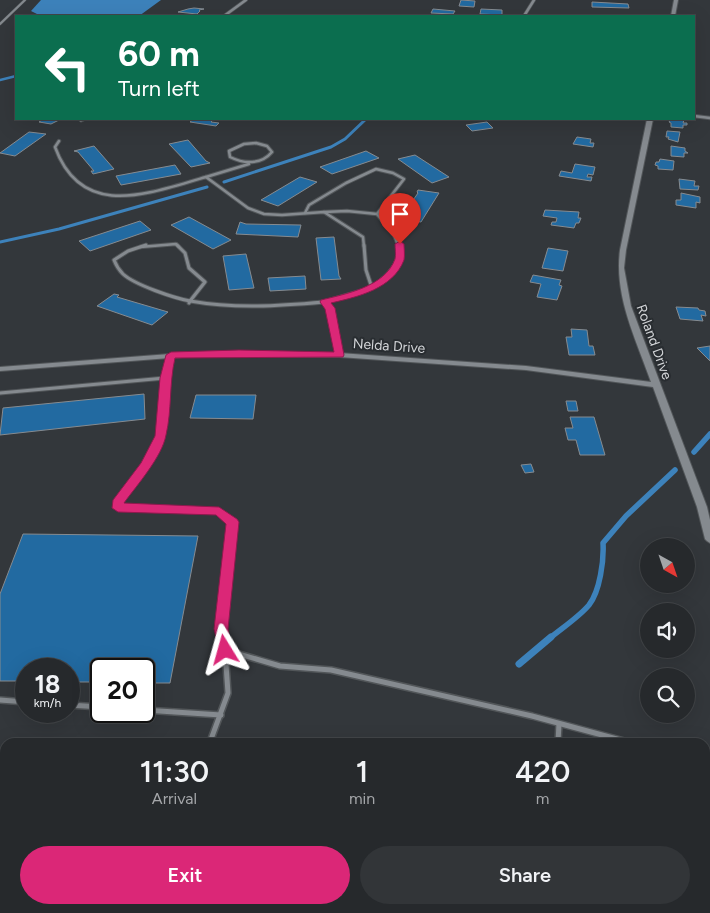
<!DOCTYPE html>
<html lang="en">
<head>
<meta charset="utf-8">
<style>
	body { margin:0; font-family:Figtree,sans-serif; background:#323538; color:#f1f3f6; height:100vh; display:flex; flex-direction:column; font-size:19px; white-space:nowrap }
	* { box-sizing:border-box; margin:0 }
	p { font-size:16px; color:#a4a6a9 }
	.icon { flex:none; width:28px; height:28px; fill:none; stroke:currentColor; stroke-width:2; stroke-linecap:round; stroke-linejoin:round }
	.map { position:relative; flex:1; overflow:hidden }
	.drawer { position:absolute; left:0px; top:738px; width:710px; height:176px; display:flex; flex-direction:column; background:#26292c; border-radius:15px 15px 0 0; box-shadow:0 5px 20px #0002,0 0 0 1px #424548 }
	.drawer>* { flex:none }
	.hud { position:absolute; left:15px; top:15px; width:680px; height:105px; border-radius:0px; box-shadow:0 5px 20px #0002,0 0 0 1px #424548; background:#0b6e4f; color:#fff; overflow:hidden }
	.needle { width:32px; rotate:140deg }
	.fabs { position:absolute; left:640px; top:538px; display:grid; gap:10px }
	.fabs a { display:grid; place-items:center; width:55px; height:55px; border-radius:50%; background:#26292c; box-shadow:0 5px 20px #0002,0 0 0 1px #424548; font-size:25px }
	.speed { position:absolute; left:15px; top:658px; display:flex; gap:10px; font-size:25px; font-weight:700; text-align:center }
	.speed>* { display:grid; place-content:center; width:65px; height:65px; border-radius:50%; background:#26292c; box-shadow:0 5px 20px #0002,0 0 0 1px #424548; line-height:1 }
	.speed small { font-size:12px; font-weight:400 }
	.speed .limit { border:2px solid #111; border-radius:8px; background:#fff; color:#111 }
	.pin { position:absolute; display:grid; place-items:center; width:42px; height:42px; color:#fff; margin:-51px -21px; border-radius:50% 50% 50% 0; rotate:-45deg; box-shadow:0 0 5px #0007 }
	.pin .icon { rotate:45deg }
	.me { position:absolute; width:55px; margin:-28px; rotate:352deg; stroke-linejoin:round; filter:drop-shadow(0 0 4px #0008) }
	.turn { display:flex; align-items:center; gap:18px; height:105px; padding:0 20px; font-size:22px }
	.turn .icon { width:65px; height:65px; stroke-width:2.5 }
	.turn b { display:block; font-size:35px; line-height:42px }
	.eta { display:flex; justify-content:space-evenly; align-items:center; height:85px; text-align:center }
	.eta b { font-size:30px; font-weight:600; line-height:35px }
	.cta { display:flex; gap:10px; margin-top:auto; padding:10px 20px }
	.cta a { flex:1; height:58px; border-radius:30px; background:#db2777; color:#fff; font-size:20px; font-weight:600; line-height:58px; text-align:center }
	.cta a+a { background:#323538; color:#f1f3f6 }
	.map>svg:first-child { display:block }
</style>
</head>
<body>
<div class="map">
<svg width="710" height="913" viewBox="0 0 710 913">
	<rect width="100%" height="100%" fill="#33373b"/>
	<polygon fill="#3d82bb" points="41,0 161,0 139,16 41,16 31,11"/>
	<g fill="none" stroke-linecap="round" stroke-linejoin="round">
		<polyline stroke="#3d82bb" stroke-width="2.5" points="0,80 16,76"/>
		<g stroke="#3d82bb" stroke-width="3">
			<polyline points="224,182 331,147 345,139 366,119"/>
			<polyline points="0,242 59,229 207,187"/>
		</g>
		<g stroke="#3d82bb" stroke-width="5.5">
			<polyline points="694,452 710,434"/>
			<path d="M550,638C562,628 579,617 589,605C600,591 604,560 603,543L626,516L675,470"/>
		</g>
		<polyline stroke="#3d82bb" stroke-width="7" points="519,664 551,637"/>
	</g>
	<g fill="#226aa1" stroke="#868b90">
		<polygon points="461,0 475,1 474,7 459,6"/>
		<polygon points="592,2 628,4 629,8 592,7"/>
		<polygon points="188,9 194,8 204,9 199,10 200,11 197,14 178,12"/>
		<polygon points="433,9 455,11 453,14 431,13"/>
		<polygon points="481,9 502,10 502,15 480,14"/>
		<polygon points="44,119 61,119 51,124 39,122"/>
		<polygon points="194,119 213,120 211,122 219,123 216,126 190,122"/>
		<polygon points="671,119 684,120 683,123 687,123 687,125 683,125 683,128 671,127 671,123 669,122"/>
		<polygon points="487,122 493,128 472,131 466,125"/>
		<polygon points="667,131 680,132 678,142 668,139 669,137 666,137"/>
		<polygon points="29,132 46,134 15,156 0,153"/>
		<polygon points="577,137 591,139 590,143 594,143 593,147 573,144"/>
		<polygon points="188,140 206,161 210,163 191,167 169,144"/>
		<polygon points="94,146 114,169 93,174 91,171 94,171 78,152 74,151"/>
		<polygon points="671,146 685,148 685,151 688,153 684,153 684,157 671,156"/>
		<polygon points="366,151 379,158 332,174 320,167"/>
		<polygon points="415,155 449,177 432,183 398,159"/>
		<polygon points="660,159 674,161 673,170 658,169 658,166 655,165 656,162 659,162"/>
		<polygon points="575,164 595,167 593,175 588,174 587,177 592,177 591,181 559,176 561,171 572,173"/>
		<polygon points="175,165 181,174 121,185 116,176"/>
		<polygon points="300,177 317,182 278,206 261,200"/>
		<polygon points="679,179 695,181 694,186 699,186 698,190 680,189"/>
		<polygon points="418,190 439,193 421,222 400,219 418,193 417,192"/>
		<polygon points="681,193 700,197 700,203 696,202 696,208 676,205 676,200 681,200"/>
		<polygon points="545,210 579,212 578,218 581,218 579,223 576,223 574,228 551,225 552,222 556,222 557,218 543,216"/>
		<polygon points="189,217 231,240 213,249 171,225"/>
		<polygon points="140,221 151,230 90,251 79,241"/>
		<polygon points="240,222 246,224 301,225 298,237 236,234"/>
		<polygon points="334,237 339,276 341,279 321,280 316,238"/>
		<polygon points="548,248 568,251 563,271 542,268"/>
		<polygon points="246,254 254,288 229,290 223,256"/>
		<polygon points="533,275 561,280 559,285 562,286 557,300 537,297 541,284 530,282"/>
		<polygon points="305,276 306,289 270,291 268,278"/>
		<polygon points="114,294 119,295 117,297 168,312 152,325 97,306"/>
		<polygon points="676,307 698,308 699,310 705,311 706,316 701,315 703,321 680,319"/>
		<polygon points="571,329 587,330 589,346 593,346 595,355 569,355 566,337 572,337"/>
		<polygon points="710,346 710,361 697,348"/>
		<polygon points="144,394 145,419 0,435 3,408"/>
		<polygon points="196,395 256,395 253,419 190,418"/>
		<polygon points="566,401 576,401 578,411 568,411"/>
		<polygon points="570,417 594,417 605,455 580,455 576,440 568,440 565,428 573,428"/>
		<polygon points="531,464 534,472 525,473 521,465"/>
		<polygon points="23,534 198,536 170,683 144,683 144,669 101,669 101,682 69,682 69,669 26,669 26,681 0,681 0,594"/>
		<polygon points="584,909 657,909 657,913 583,913"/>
	</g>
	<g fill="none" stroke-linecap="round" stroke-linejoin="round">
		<g stroke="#525659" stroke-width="3">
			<polyline id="service-far4" points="0,24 25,0"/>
		</g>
		<g stroke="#525659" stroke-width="4.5">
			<g id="service-far3">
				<polyline points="694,116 710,118"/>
				<path d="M59,141L55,147C82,221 149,193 206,177L248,208L264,214L282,215L324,212L363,237L364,247"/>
				<path d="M256,143L267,146L272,152C261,165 244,164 230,157L229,151L244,144Z"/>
				<polyline points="206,177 249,164"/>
				<polyline points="324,212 347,211 377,214"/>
				<polyline points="305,213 309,205 346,183 376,169 393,173 404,179 377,214 394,235 399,247"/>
				<polyline points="140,247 176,244 179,247"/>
			</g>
		</g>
		<g stroke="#525659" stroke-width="5">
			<g id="service-far2">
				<path d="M146,245L128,251L114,260C116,265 119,270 123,274C135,285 174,298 190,301"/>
				<polyline points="177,245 185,253 189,268 205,282 190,301"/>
				<path d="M372,288C386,277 401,265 399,245"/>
				<path d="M190,301C235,309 279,306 324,302L330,308L339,355"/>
				<polyline points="324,302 372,288 366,270 364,245"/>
				<polyline points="189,303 190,301"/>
				<polyline points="0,393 165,378"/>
				<polyline points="162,420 165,378 171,355"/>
			</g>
		</g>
		<g stroke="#525659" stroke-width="6">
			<path id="service-far1" d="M162,419C160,453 137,477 117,503L118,508L219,511L233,522L221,629L223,638"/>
		</g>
		<g stroke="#525659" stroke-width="8">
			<g id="service">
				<polyline points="223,637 225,650 280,666 331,670 532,716 628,742"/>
				<polyline points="0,700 26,702"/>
				<polyline points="69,705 101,707"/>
				<polyline points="144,710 221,715"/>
				<polyline points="210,742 228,693 225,650"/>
				<polyline points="558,742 559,724"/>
				<polyline points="705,763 710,765"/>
				<polyline points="667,909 667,913"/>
				<polyline points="161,913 162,909"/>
			</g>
		</g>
		<g stroke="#525659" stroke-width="4">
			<g id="minor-far1">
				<polyline points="224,16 246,0"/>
				<polyline points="524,16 534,0"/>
			</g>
		</g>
		<g stroke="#525659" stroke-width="5">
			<polyline id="minor" points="81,120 83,119"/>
		</g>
		<g stroke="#525659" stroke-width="2">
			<g id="tertiary">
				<polygon points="674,0 678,0 675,16 671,16"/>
				<path d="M647,119H653L626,250L624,268L631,306L707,507L710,520V543L707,541L705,539L697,507L653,387L526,370L339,357L196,356L0,371V367L196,352L339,353L526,366L651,382C636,339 614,297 620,250Z"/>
			</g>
		</g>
		<use href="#service-far4" stroke="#858a8f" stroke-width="2"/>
		<use href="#service-far3" stroke="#858a8f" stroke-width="2.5"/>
		<use href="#service-far2" stroke="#858a8f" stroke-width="3"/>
		<use href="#service-far1" stroke="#858a8f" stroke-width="4"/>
		<use href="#service" stroke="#858a8f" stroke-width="5"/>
		<use href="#minor-far1" stroke="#858a8f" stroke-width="2.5"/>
		<use href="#minor" stroke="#858a8f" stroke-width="3"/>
		<use href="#tertiary" fill="#858a8f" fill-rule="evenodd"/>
	</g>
	<path fill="#db2777" stroke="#8e194d" d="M400,241L404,244C404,248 405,255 404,260C393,289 357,297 331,303L335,308L344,355L343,357L175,358C169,384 172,410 166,435C162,457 137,485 124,503L219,507L237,519L239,522L228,629L232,650L230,654L225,655L220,654L214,629L226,524L216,515L118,512L112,508L113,500L141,463L155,436L160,378L166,355L171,352L239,350L334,352L325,309L320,302L321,300C345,294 385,287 395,259C396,255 395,248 395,244Z"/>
	<g text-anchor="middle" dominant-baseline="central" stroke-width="4" stroke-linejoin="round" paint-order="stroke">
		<g font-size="14" fill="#d3d5d8" stroke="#292d31">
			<text transform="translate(654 342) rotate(70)">Roland Drive</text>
			<text transform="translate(389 346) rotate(4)">Nelda Drive</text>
		</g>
	</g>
</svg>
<div class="fabs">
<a><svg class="needle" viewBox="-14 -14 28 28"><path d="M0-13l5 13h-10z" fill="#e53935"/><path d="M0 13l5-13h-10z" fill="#a4a6a9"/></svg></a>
<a><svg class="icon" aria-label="sound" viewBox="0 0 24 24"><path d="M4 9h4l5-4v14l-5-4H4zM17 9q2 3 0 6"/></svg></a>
<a><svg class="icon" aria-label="search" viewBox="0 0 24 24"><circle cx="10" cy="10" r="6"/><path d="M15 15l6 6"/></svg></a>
</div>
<div class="speed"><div>18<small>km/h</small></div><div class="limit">20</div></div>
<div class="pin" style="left:400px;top:244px;background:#d93025"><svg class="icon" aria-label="arrive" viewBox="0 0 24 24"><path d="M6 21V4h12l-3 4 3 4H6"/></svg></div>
<svg class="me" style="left:225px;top:650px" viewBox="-20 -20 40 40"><path d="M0-17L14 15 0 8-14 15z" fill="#db2777" stroke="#fff" stroke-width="4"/></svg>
<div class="hud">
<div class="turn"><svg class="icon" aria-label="left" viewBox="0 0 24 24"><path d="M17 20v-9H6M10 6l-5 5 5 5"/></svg><div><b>60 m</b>Turn left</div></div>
</div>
<section class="drawer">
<div class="eta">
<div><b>11:30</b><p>Arrival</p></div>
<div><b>1</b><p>min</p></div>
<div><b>420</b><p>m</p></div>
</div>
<div class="cta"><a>Exit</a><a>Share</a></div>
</section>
</div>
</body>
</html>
